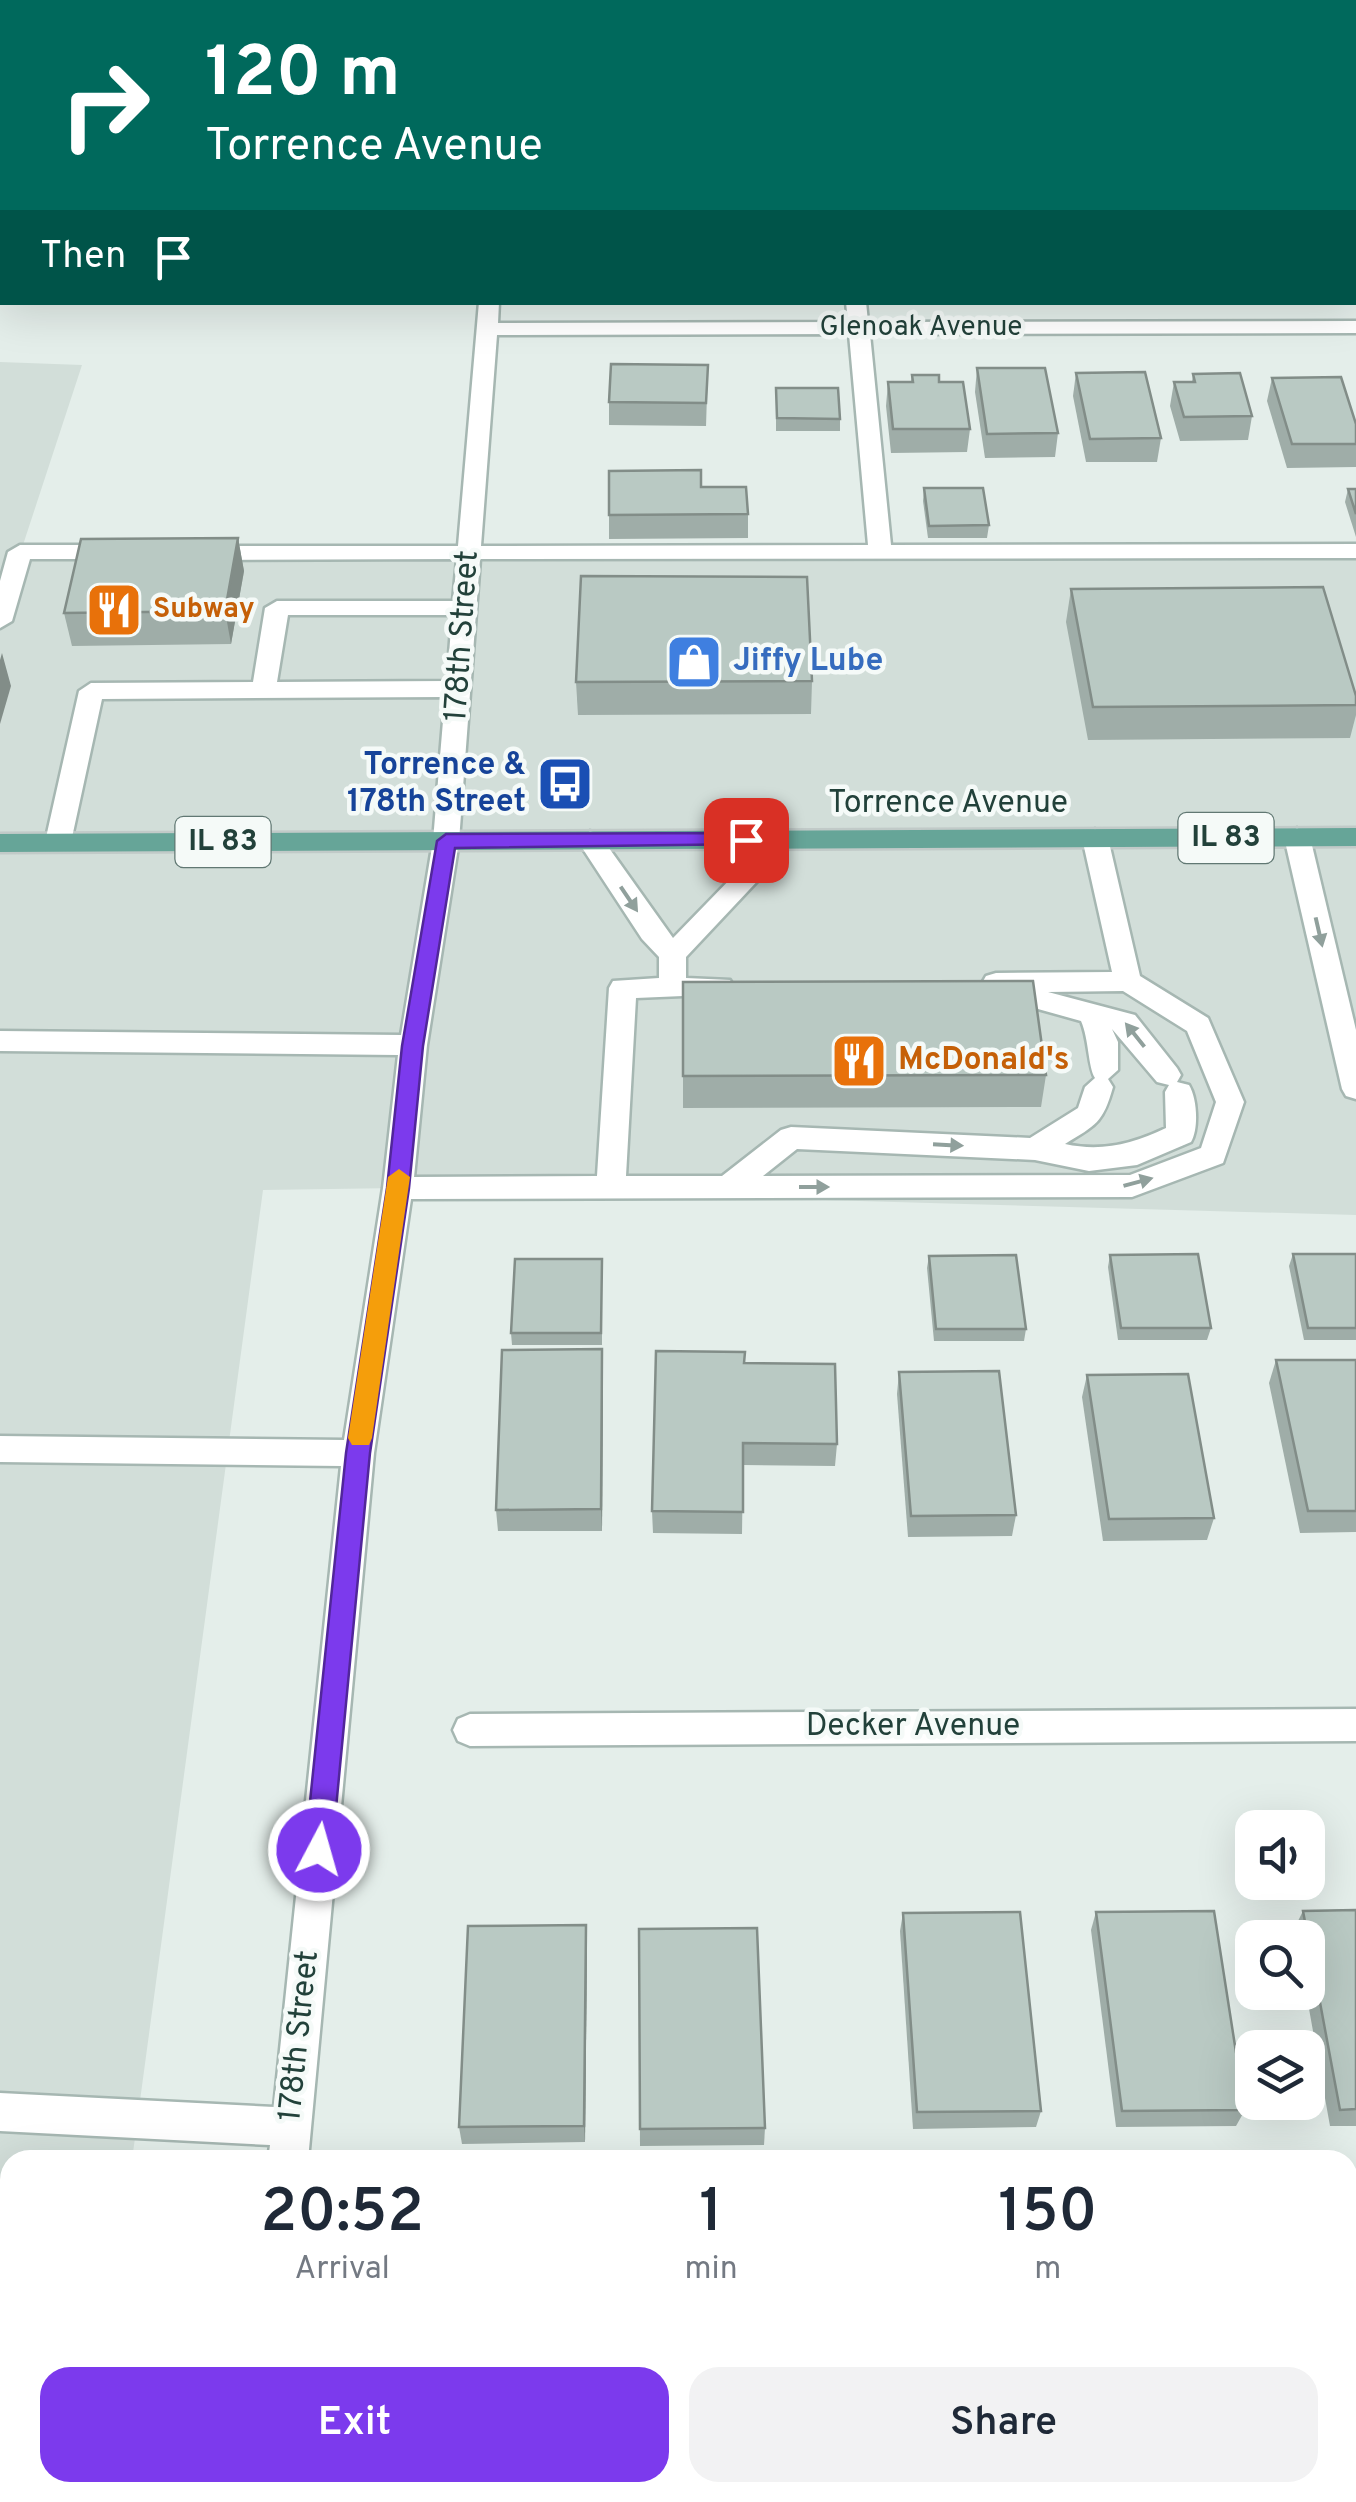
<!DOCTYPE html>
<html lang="en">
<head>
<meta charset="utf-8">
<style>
	body { margin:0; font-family:Overpass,sans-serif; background:#f2f2f3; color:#1f2937; height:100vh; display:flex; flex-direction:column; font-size:38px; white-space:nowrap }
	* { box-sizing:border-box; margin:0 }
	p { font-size:32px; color:#747a83 }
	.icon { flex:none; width:55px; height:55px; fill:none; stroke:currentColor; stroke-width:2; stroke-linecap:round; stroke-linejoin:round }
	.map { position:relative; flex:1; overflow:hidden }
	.sheet { position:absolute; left:0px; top:2150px; width:1358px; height:352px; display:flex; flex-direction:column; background:#fff; border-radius:30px 30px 0 0; box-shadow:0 10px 40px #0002 }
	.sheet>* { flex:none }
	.top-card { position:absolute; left:0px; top:0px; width:1358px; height:305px; box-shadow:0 10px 40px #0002; background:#00695c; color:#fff; overflow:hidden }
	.fabs { position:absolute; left:1235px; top:1810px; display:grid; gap:20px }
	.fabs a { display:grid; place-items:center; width:90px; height:90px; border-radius:20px; background:#fff; box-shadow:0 10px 40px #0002; font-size:50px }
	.pin { position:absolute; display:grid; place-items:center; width:85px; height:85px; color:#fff; margin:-42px; border-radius:20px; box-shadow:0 5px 15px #0006 }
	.me { position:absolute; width:110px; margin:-55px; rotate:6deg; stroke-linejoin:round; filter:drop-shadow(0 0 8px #0008) }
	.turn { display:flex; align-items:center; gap:35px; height:210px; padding:0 40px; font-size:45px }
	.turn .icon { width:130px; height:130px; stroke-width:2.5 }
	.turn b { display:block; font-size:70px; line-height:85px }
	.then { display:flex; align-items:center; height:95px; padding:0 40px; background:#0003; gap:20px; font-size:38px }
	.eta { display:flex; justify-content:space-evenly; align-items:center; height:170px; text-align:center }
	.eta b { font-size:60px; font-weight:600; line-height:70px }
	.cta { display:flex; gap:20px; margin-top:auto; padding:20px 40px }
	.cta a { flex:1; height:115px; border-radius:30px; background:#7c3aed; color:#fff; font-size:40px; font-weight:600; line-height:115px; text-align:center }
	.cta a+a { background:#f2f2f3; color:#1f2937 }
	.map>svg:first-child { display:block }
</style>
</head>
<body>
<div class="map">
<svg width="1356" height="2502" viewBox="0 0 1356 2502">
	<rect width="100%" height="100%" fill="#e4eeea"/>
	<polygon fill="#d2ded9" points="0,362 82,365 21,551 1356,550 1356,1215 398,1188 263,1190 132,2160 10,2160 10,2492 88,2493 86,2502 0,2502"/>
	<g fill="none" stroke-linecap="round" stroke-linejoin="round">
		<g stroke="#a6b7b2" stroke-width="5">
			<g id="minor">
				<polygon points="818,0 836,0 836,2 819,2"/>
				<rect x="1355" y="133" width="1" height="12"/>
				<path d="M479,302H499L498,323L848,322L846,302H866L868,322L1356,321V333L870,334L891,545L1356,544V558L480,559L459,841L427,1045L414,1177L597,1176L609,988L613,981L659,978V957L642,939L577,840L590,831L599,834L673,938L775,833H793L797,839L686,957V978L730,980L734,987L730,994L636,998L626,1176H722L781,1130L791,1127L1030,1138L1078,1108L1085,1087L1095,1078C1088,1067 1089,1039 1081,1021L1038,1009L1004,1006L1000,999L1004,993L986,990L982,983L986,976L996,973L1112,972L1082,838L1095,829L1108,838L1140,976L1208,1018L1244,1102L1223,1163L1132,1197L411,1199L374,1453L308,2160H268L270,2145L0,2131V2093L274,2107L341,1466L0,1462V1436L344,1440L383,1188L398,1055L0,1051V1031L401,1035L433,841L445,697L102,699L71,842L58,851L45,842L79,691L91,683L253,682L265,608L277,601H453L457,559L199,560L187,553L199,546H458ZM849,334L868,545L481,546L497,335ZM288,615H452L447,681L277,682ZM1123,991L1187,1031L1216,1102L1201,1148L1130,1175L763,1176L797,1149L1035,1160L1089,1171L1137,1165L1191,1142C1199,1128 1197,1098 1189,1085L1177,1082L1181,1075L1177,1068L1135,1015L1048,992ZM1112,1029L1157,1082L1169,1085L1165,1092L1166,1128C1132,1144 1102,1152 1065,1144C1096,1125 1103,1123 1113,1087L1108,1079L1118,1070V1042Z"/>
				<polygon points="20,545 118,545 130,552 118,559 30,559 12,621 0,628 0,581 8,552"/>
				<polygon points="1297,828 1310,837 1356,1030 1356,1099 1346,1096 1342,1089 1284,837"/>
				<polygon points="1356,1709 1356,1741 470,1746 458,1741 453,1730 458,1719 470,1714"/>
				<polygon points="234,2492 276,2492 275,2502 233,2502"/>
			</g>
		</g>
		<g stroke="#c1cac8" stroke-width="5">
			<polygon id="major" points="1356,828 1356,846 0,852 0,834"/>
		</g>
		<use href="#minor" fill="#fff" fill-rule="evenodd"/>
		<use href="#major" fill="#66a598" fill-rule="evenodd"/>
	</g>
	<g fill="#9fada8">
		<polygon points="708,365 706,426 609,425 609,402"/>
		<polygon points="977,368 1058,433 1055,457 985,458 975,392"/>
		<polygon points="1076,373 1161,438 1157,462 1086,462 1073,396"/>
		<polygon points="1193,374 1252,416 1248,440 1180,441 1170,406 1174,382 1192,382"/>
		<polygon points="912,375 939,382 970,429 967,452 891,453 886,406 888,382 911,382"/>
		<polygon points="1272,378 1356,424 1356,467 1287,468 1267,401"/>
		<polygon points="776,388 840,419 840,431 776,431"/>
		<polygon points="701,487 748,514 748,538 609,539 609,515"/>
		<polygon points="924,488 989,525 987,538 928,538 923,501"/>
		<polygon points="1348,489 1356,489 1356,537 1345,502"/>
		<polygon points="238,538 244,571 231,644 72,646 64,613"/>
		<polygon points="1071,589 1356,696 1356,715 1350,738 1088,740 1066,622"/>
		<polygon points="812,681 811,714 578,715 576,682"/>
		<polygon points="683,982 1046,1075 1041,1107 683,1108"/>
		<polygon points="1293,1254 1356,1254 1356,1340 1304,1340 1289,1266"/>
		<polygon points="1110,1255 1211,1328 1207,1340 1118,1340 1108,1267"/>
		<polygon points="929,1256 1026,1329 1024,1341 934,1341 927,1268"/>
		<polygon points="602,1259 602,1345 512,1345 511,1333"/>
		<polygon points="1276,1360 1356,1360 1356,1532 1300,1533 1269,1383"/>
		<polygon points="745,1363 837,1444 835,1466 743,1465 742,1534 653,1533 652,1511"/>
		<polygon points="603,1372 602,1531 498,1531 496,1510"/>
		<polygon points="899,1372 1016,1515 1012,1536 908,1537 897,1394"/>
		<polygon points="1087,1375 1214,1518 1207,1540 1103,1541 1082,1397"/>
		<polygon points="1356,1910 1356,2126 1330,2126 1306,1992 1308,1992 1308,1938 1296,1938 1294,1929 1303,1911"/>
		<polygon points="1096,1912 1245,2110 1236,2126 1116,2127 1091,1930"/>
		<polygon points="903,1913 1041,2111 1036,2127 913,2129 900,1931"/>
		<polygon points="639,1929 765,2128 764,2145 640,2146"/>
		<polygon points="587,1944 585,2142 462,2144 459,2127"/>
	</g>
	<g fill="#828d88">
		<polygon points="238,538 244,571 231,644 225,611"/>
		<polygon points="2,653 11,686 0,724 0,660"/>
		<polygon points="602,1349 603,1372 602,1531 601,1509"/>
		<polygon points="586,1925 587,1944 585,2142 584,2126"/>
	</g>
	<g fill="#b9c9c3" stroke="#828d88" stroke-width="2.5">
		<rect x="1355" y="187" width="1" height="48"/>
		<polygon points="611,364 708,365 706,403 609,402"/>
		<polygon points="977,368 1045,368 1058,433 987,434"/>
		<polygon points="1145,372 1161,438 1090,439 1076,373"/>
		<polygon points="1240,373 1252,416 1184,417 1174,382 1195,382 1193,374"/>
		<polygon points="912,375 939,375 939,382 963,382 970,429 893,429 888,382 913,382"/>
		<polygon points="1341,377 1356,424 1356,444 1292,444 1272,378"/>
		<polygon points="776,388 838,388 840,419 777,418"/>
		<polygon points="701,470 701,487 746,487 748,514 609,515 609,471"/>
		<polygon points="924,488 983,488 989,525 929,526"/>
		<polygon points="1348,489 1356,489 1356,514"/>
		<polygon points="238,538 225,611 64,613 81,539"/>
		<polygon points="581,576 807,577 812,681 576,682"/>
		<polygon points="1323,587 1356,696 1356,705 1093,707 1071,589"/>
		<polygon points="1033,981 1046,1075 683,1076 683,982"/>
		<polygon points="1198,1254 1211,1328 1121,1328 1110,1255"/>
		<polygon points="1293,1254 1356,1254 1356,1328 1308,1328"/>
		<polygon points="1016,1255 1026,1329 936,1329 929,1256"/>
		<polygon points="515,1259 602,1259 601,1333 511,1333"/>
		<polygon points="602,1349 601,1509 496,1510 502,1350"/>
		<polygon points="656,1351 745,1352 744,1363 835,1364 837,1444 743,1443 743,1512 652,1511"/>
		<polygon points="1276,1360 1356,1360 1356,1511 1308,1511"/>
		<polygon points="999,1371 1016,1515 911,1516 899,1372"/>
		<polygon points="1188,1374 1214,1518 1109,1519 1087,1375"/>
		<polygon points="1356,1910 1356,2109 1340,2110 1303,1911"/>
		<polygon points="1214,1911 1245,2110 1122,2111 1096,1912"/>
		<polygon points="1020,1912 1041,2111 917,2112 903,1913"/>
		<polygon points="586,1925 584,2126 459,2127 468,1926"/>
		<polygon points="757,1928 765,2128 640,2129 639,1929"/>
	</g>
	<defs><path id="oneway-solid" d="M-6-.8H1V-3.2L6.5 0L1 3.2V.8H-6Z" transform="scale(2.5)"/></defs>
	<g fill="#90a09c">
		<use href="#oneway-solid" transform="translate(629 899) rotate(56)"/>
		<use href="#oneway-solid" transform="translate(1319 932) rotate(77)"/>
		<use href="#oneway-solid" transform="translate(1135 1035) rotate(-129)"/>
		<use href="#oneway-solid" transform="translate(948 1145) rotate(3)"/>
		<use href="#oneway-solid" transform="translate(1138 1182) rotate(-15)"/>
		<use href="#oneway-solid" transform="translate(814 1187)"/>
	</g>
	<polygon fill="#7c3aed" stroke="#51269a" stroke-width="2.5" points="746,833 752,835 752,844 455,848 423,1046 409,1188 370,1453 332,1850 328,1859 319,1862 309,1859 305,1850 346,1453 387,1188 402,1046 437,841 446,834"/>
	<polygon fill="#f59e0b" points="399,1169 410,1177 372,1438 369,1445 352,1445 348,1438 388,1177"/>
	<defs>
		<g id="restaurant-square" transform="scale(2.875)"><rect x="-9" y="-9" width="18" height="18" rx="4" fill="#e8710a" stroke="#f5faf8"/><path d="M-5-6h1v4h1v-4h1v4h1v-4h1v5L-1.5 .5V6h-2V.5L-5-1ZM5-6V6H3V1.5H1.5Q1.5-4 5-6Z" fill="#fff"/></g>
		<g id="shop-square" transform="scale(2.875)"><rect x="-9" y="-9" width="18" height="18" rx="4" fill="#3f7fe0" stroke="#f5faf8"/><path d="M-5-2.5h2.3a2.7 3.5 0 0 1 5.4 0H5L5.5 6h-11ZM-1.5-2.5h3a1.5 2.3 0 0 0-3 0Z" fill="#fff"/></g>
		<g id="bus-square" transform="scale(2.875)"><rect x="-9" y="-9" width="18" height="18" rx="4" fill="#1a4fb4" stroke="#f5faf8"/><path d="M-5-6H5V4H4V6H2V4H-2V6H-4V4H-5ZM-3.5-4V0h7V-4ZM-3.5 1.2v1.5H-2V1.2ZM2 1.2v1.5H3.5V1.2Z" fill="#fff"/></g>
	</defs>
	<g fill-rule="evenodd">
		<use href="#restaurant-square" x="114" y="610"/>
		<use href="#shop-square" x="694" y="662"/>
		<use href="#bus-square" x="565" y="784"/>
		<use href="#restaurant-square" x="859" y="1061"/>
	</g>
	<g text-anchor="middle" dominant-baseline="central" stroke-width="9" stroke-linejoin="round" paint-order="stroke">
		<g font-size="28" fill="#22413a" stroke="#f5faf8">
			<text x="921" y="328">Glenoak Avenue</text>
		</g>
		<g font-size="28" font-weight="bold" fill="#c56008" stroke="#f5faf8" text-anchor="start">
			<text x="153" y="610">Subway</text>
		</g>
		<g fill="#f5faf8" stroke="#617873" stroke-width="2.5">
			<rect x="1178.5" y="813" width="95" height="50" rx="8"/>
			<rect x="175.5" y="817" width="95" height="50" rx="8"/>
		</g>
		<g font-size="30" font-weight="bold" fill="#22413a">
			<text x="1226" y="838">IL 83</text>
			<text x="223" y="842">IL 83</text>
		</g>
		<g font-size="32" fill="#22413a" stroke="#f5faf8">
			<text transform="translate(463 636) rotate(-86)">178th Street</text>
			<text x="948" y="804">Torrence Avenue</text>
			<text x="913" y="1727">Decker Avenue</text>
			<text transform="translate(300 2036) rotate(-84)">178th Street</text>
		</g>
		<g font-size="32" font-weight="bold" fill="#366cbe" stroke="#f5faf8" text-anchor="start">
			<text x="733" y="662">Jiffy Lube</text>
		</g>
		<g font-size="32" font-weight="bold" fill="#164399" stroke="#f5faf8" text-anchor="end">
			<text x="526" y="766">Torrence &amp;<tspan x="526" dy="37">178th Street</tspan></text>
		</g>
		<g font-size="32" font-weight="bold" fill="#c56008" stroke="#f5faf8" text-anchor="start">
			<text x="898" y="1061">McDonald's</text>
		</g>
	</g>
</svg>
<div class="fabs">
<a><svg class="icon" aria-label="sound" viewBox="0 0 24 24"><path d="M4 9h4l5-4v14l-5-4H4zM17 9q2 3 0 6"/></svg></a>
<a><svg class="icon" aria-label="search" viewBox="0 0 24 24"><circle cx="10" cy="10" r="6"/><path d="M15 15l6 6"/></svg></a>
<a><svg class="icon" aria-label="layers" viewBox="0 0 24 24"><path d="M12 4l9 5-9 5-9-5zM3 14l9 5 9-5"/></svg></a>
</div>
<div class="pin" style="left:746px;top:840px;background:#d93025"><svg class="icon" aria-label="arrive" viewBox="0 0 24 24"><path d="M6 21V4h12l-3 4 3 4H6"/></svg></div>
<svg class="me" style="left:319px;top:1850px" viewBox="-20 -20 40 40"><circle r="17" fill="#7c3aed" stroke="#fff" stroke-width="3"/><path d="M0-11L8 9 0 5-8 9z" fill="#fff"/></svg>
<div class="top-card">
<div class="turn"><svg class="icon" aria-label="right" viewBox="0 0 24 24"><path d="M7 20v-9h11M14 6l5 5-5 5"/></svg><div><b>120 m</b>Torrence Avenue</div></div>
<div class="then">Then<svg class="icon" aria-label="arrive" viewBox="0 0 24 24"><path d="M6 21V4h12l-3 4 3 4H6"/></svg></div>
</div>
<section class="sheet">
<div class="eta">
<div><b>20:52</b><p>Arrival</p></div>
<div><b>1</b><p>min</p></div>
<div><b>150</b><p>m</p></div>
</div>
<div class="cta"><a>Exit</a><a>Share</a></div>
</section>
</div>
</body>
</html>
